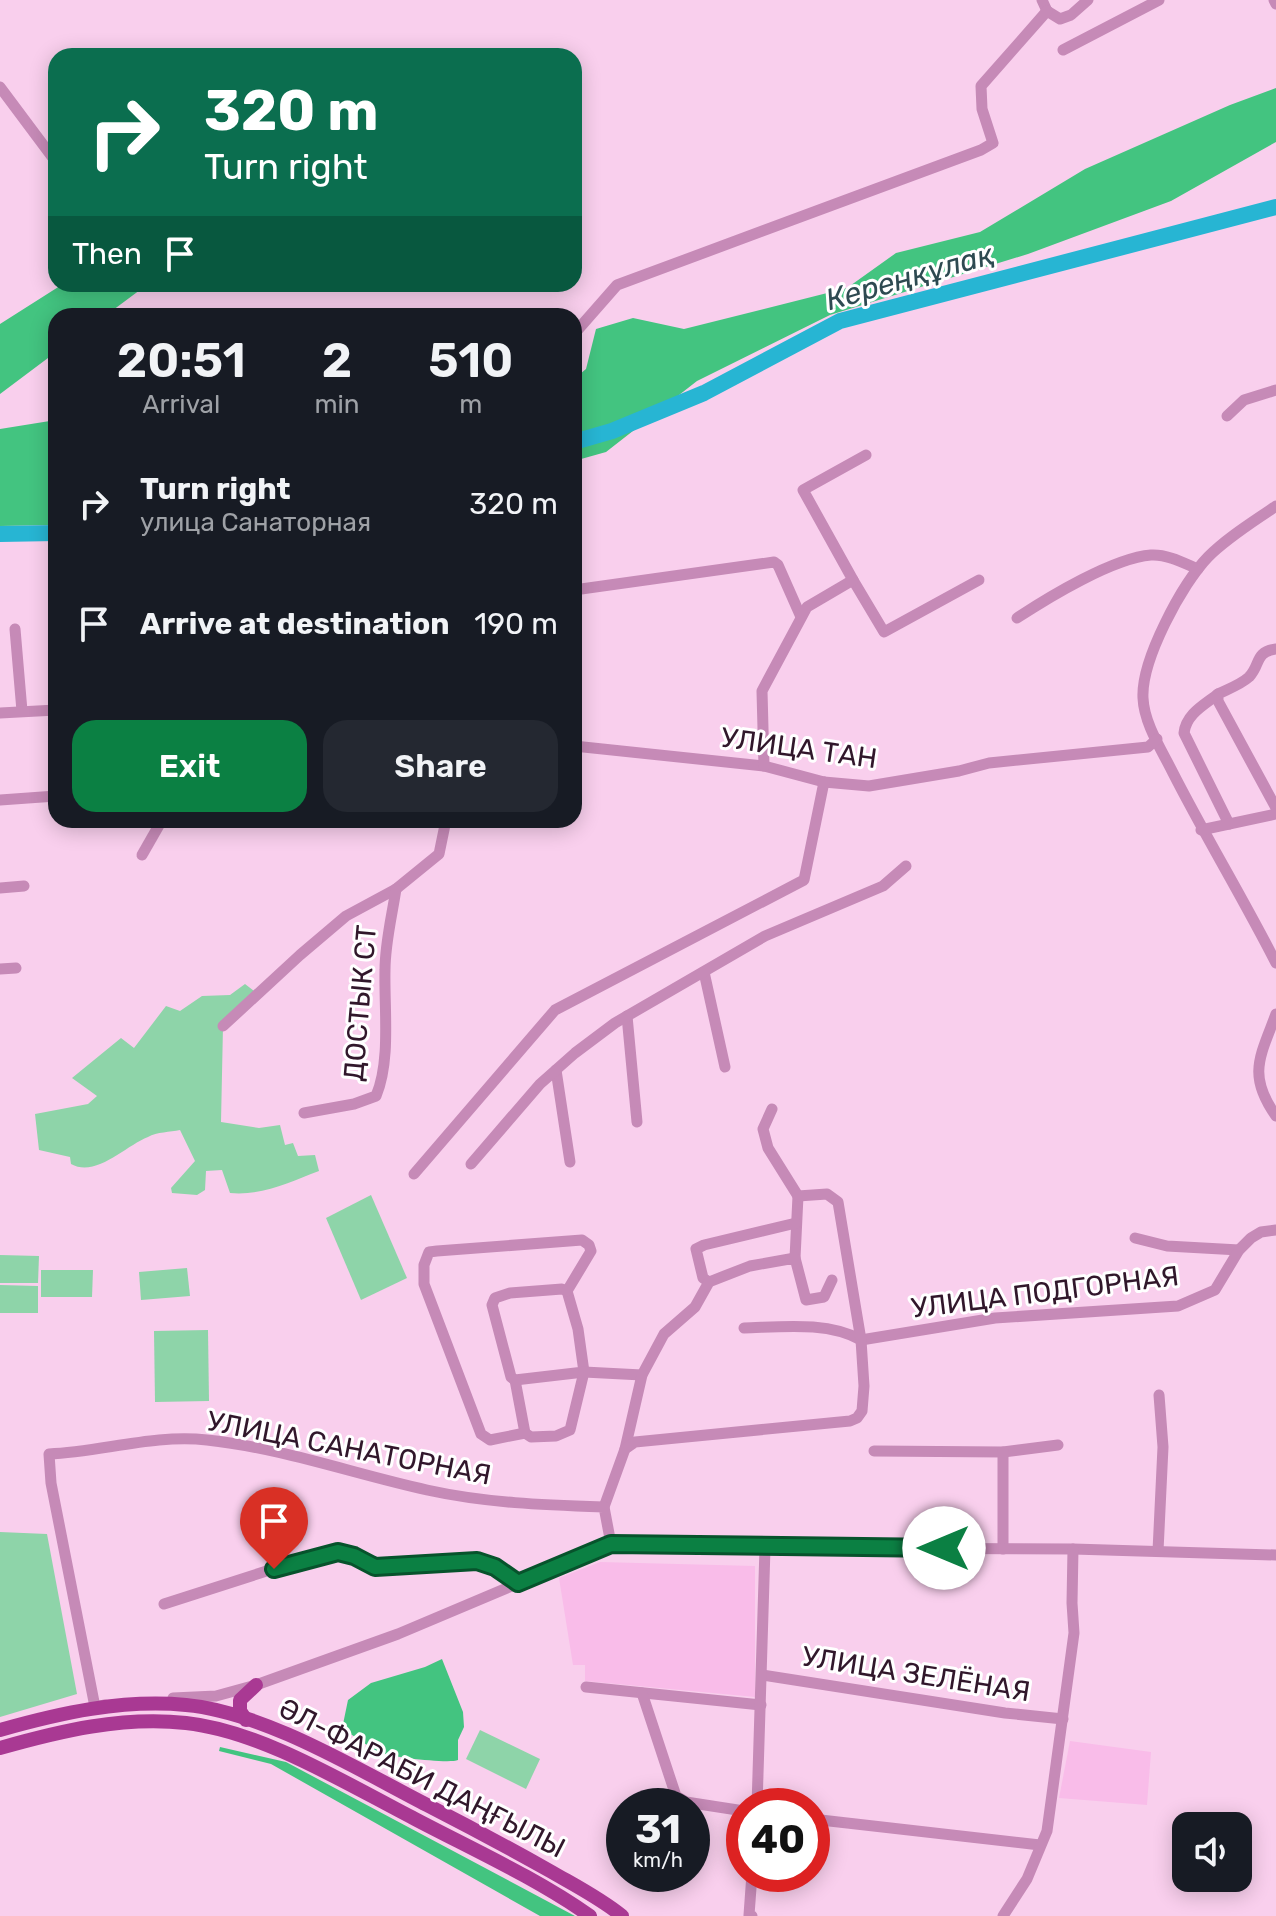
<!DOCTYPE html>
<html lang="en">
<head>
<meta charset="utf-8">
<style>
	body { margin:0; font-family:Rubik,sans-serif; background:#242831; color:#f1f3f6; height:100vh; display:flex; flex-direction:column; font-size:30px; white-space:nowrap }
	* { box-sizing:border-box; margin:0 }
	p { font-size:26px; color:#9ea1a6 }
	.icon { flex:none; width:44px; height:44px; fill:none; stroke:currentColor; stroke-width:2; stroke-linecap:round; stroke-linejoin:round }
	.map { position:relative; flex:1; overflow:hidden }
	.sheet { position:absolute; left:48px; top:308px; width:534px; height:520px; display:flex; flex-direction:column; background:#171b24; border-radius:24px; box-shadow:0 4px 20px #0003 }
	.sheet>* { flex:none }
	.guide { position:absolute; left:48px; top:48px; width:534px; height:244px; border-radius:24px; box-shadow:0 4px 20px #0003; background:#0b6e4f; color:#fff; overflow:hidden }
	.tools { position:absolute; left:1172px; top:1812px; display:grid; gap:16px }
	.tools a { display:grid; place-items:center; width:80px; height:80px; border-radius:16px; background:#171b24; box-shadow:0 4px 20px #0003; font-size:40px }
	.speed { position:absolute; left:606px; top:1788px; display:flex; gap:16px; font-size:40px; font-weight:700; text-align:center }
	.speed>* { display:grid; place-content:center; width:104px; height:104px; border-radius:50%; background:#171b24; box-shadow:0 4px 20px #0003; line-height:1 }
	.speed small { font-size:20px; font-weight:400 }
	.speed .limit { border:12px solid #d22; background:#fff; color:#111 }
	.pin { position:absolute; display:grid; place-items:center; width:68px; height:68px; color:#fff; margin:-82px -34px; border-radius:50% 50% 50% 0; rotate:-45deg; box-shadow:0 0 8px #0007 }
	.pin .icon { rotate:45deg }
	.me { position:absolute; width:88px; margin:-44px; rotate:270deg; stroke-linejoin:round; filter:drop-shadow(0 0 6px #0008) }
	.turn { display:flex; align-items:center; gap:28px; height:168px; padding:0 24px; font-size:36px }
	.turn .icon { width:104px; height:104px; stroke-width:2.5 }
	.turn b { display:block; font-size:56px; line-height:68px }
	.then { display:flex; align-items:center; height:76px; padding:0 24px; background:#0003; gap:16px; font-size:30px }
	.eta { display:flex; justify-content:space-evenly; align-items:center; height:136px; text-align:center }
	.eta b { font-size:48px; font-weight:600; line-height:56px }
	.action { display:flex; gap:16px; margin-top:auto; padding:16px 24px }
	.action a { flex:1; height:92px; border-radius:24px; background:#0b8043; color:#fff; font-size:32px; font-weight:600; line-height:92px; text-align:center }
	.action a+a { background:#242831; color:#f1f3f6 }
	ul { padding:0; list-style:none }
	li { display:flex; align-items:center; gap:24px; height:120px; padding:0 24px }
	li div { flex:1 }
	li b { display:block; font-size:30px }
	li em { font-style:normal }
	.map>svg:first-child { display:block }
</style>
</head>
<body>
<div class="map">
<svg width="1276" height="1916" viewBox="0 0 1276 1916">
	<rect width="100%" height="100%" fill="#f9cfed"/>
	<g fill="#f9bce9">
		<polygon points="600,1562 755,1566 755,1697 585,1681 585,1665 573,1665 559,1578"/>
		<polygon points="1070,1741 1151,1752 1147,1805 1059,1798"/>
	</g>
	<g fill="#8ed4a9">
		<path d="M245,984L258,994L223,1026L221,1122L259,1128L280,1125L285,1145L293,1143L298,1156L315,1155L319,1171C290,1182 262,1196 230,1193L222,1170L206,1171L205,1190L197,1195L172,1193L171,1188L195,1161L180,1130C170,1132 157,1132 148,1137C125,1146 96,1178 71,1164L70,1157L39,1150L35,1114L88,1104L97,1096L72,1078L121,1038L134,1048L166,1006L180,1011L202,996L230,995Z"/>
		<polygon points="371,1195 407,1278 361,1300 326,1218"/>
		<polygon points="0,1255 39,1256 38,1283 0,1283"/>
		<polygon points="187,1268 190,1296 141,1300 139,1272"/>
		<polygon points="41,1270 93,1270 92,1297 41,1297"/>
		<polygon points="0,1285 38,1286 38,1313 0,1313"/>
		<polygon points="208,1330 209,1401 155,1402 154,1331"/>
		<polygon points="0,1532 47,1534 77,1694 0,1717"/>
		<polygon points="480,1730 540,1759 526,1789 466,1759"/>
	</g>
	<g fill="#43c480">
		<polygon points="1276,88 1276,142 1171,201 1028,254 830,315 697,381 606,452 574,461 574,379 586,369 596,329 633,318 684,329 847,288 896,253 980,232 1085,169 1230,105"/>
		<polygon points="63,284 148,284 105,316 56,316 56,352 0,394 0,324"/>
		<polygon points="56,420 56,525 0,526 0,429"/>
		<path d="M442,1659L463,1712L464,1727L458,1740V1760C450,1764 391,1757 381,1753C368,1747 355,1736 342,1729L348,1700L371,1683L425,1667Z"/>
		<polygon points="220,1747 286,1762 575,1916 540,1916 271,1764 219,1751"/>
	</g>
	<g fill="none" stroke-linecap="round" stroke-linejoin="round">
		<g stroke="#27b5d3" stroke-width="16">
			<polyline points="574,442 612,431 704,393 840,321 1276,207"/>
			<polyline points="0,534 56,533"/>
		</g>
		<g stroke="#c68ab7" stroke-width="11">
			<polyline points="1042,0 1047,11"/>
			<polyline points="1274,0 1276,4"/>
			<polyline points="1047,11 1060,19 1071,15 1088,0"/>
			<polyline points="1063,50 1159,0"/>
			<polyline points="0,87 56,162"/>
			<polyline points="574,334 617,285 981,150 993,143 982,109 981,86 1047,11"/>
			<polyline points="1227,416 1244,400 1276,390"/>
			<path d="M1276,506C1253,522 1228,537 1208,557C1182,584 1141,660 1143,698C1144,723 1161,749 1172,771C1205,836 1243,898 1276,963"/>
			<polyline points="853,580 884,632 979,580"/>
			<polyline points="574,590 774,562 778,565 801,617"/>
			<path d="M1017,618C1049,597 1113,558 1151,555C1167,554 1184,563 1198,569"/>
			<polyline points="15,629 22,711"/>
			<path d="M1276,649C1254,652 1261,665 1249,677C1240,685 1228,689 1218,694V701L1276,808"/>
			<path d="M1218,694C1204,705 1186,714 1184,733L1229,824"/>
			<polyline points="0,713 56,710"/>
			<polyline points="574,746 764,766 824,782 869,786 959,771 989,763 1148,747 1157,739"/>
			<polyline points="764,766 762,691 807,607 853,580 803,490 866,455"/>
			<polyline points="0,800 56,796"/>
			<polyline points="1201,830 1276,814"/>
			<polyline points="142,855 162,820"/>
			<polyline points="0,888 24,886"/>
			<polyline points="0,969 16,968"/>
			<polyline points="704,972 725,1067"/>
			<path d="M1276,1014C1260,1057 1247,1075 1276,1116"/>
			<polyline points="627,1016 637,1122"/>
			<polyline points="223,1026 300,955 346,916 396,889 439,854 446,820"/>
			<polyline points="556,1070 570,1162"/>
			<path d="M304,1113L354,1104L376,1096C391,1061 384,1008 385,970C385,943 392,916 396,889"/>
			<polyline points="471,1164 540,1084 575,1053 615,1023 765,936 883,886 906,866"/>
			<polyline points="414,1174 555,1010 804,880 824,782"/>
			<polyline points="1135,1238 1167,1246 1239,1250"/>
			<polyline points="795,1258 798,1196"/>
			<polyline points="709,1282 703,1278 696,1249 704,1245 796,1223"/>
			<polygon points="562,1289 567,1291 578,1329 584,1372 515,1380 511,1377 492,1305 495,1298 510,1293"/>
			<path d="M744,1328C780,1327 828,1321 861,1340L995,1318L1178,1306L1215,1290L1239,1250L1251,1238L1261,1232L1276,1230"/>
			<polyline points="515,1380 525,1433 531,1437 556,1436 570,1430 584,1372 642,1375"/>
			<polyline points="525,1433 490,1440 481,1434 424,1284 424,1265 429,1252 437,1251 582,1240 589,1245 591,1251 567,1291"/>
			<polyline points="625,1449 642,1375 664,1334 695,1307 709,1282 750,1266 795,1258 806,1300 824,1297 832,1280"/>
			<polyline points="874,1451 1003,1452 1058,1445"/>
			<polyline points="1003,1452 1003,1549"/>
			<polyline points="604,1507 625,1449 635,1442 850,1421 857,1418 862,1411 864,1386 861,1340 838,1202 827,1194 798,1196 768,1148 763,1129 772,1109"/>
			<polyline points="1158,1551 1163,1447 1159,1395"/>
			<polyline points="164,1604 301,1560 338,1552 354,1556 375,1567 477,1561 495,1567 518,1583"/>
			<polyline points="762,1675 1005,1713 1063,1719"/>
			<polyline points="586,1687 761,1705"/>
			<polyline points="642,1693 676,1796 686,1802 744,1811"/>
			<polyline points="173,1698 216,1696 256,1685 398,1634 611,1544 765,1548 1073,1549 1276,1555"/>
			<path d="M105,1705L95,1707L51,1483L49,1454C101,1452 154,1434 207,1440C282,1448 354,1474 427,1490C486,1503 544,1505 604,1507L611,1544"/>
			<polyline points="757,1806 765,1548"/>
			<polyline points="812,1819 1040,1845"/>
			<polyline points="752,1874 749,1915 752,1916"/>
			<polyline points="1003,1916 1027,1879 1047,1831 1074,1633 1072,1603 1073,1549"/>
		</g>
		<g stroke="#a93993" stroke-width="14">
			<polyline points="246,1720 240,1711 240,1700 256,1685"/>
			<path d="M0,1730C60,1713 122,1699 186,1705C264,1712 357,1769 427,1805C468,1826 509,1848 550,1871C574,1885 600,1898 622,1916"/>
			<path d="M0,1748C60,1731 122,1716 186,1723C261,1731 347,1784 415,1819C474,1850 536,1878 590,1916"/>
		</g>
	</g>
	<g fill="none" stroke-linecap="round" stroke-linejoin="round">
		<g stroke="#07532c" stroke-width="20">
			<polyline id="route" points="274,1569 338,1552 354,1556 375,1567 477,1561 495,1567 518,1583 611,1544 944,1548"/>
		</g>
		<use href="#route" stroke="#0b8043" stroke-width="14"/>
	</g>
	<g text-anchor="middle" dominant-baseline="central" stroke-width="6" stroke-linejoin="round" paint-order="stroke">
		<g font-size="28" fill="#31172b" stroke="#fff">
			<text transform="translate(799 748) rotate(8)">УЛИЦА ТАН</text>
			<text transform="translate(360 1003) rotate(-85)">ДОСТЫК СТ</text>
			<text transform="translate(1045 1292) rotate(-7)">УЛИЦА ПОДГОРНАЯ</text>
			<text transform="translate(349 1448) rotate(11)">УЛИЦА САНАТОРНАЯ</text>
			<text transform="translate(916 1674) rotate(9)">УЛИЦА ЗЕЛЁНАЯ</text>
			<text transform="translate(422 1778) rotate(27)">ӘЛ-ФАРАБИ ДАҢҒЫЛЫ</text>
		</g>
		<g font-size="30" font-style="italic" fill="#2e4a51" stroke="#fff">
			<text transform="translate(910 277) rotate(-16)">Кереңқұлақ</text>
		</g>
	</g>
</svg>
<div class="tools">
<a><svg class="icon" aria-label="sound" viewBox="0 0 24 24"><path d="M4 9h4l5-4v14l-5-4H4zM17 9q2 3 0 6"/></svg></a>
</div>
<div class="speed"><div>31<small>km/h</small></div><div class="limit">40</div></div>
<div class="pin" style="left:274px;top:1569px;background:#d93025"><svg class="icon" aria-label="arrive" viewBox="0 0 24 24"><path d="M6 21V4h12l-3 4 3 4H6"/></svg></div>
<svg class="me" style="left:944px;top:1548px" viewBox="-20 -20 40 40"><circle r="19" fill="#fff"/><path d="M0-13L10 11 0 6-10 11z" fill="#0b8043"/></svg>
<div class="guide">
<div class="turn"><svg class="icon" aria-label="right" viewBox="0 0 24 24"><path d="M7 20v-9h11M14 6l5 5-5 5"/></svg><div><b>320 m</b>Turn right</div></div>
<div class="then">Then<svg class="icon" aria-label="arrive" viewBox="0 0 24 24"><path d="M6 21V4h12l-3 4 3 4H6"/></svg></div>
</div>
<section class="sheet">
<div class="eta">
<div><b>20:51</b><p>Arrival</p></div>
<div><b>2</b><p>min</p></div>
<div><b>510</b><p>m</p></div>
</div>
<ul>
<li><svg class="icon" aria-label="right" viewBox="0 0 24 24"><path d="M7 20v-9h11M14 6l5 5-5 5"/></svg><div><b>Turn right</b><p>улица Санаторная</p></div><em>320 m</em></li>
<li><svg class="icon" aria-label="arrive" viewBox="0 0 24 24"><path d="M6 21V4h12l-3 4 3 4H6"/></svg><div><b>Arrive at destination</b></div><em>190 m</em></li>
</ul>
<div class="action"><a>Exit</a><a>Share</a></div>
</section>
</div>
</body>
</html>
